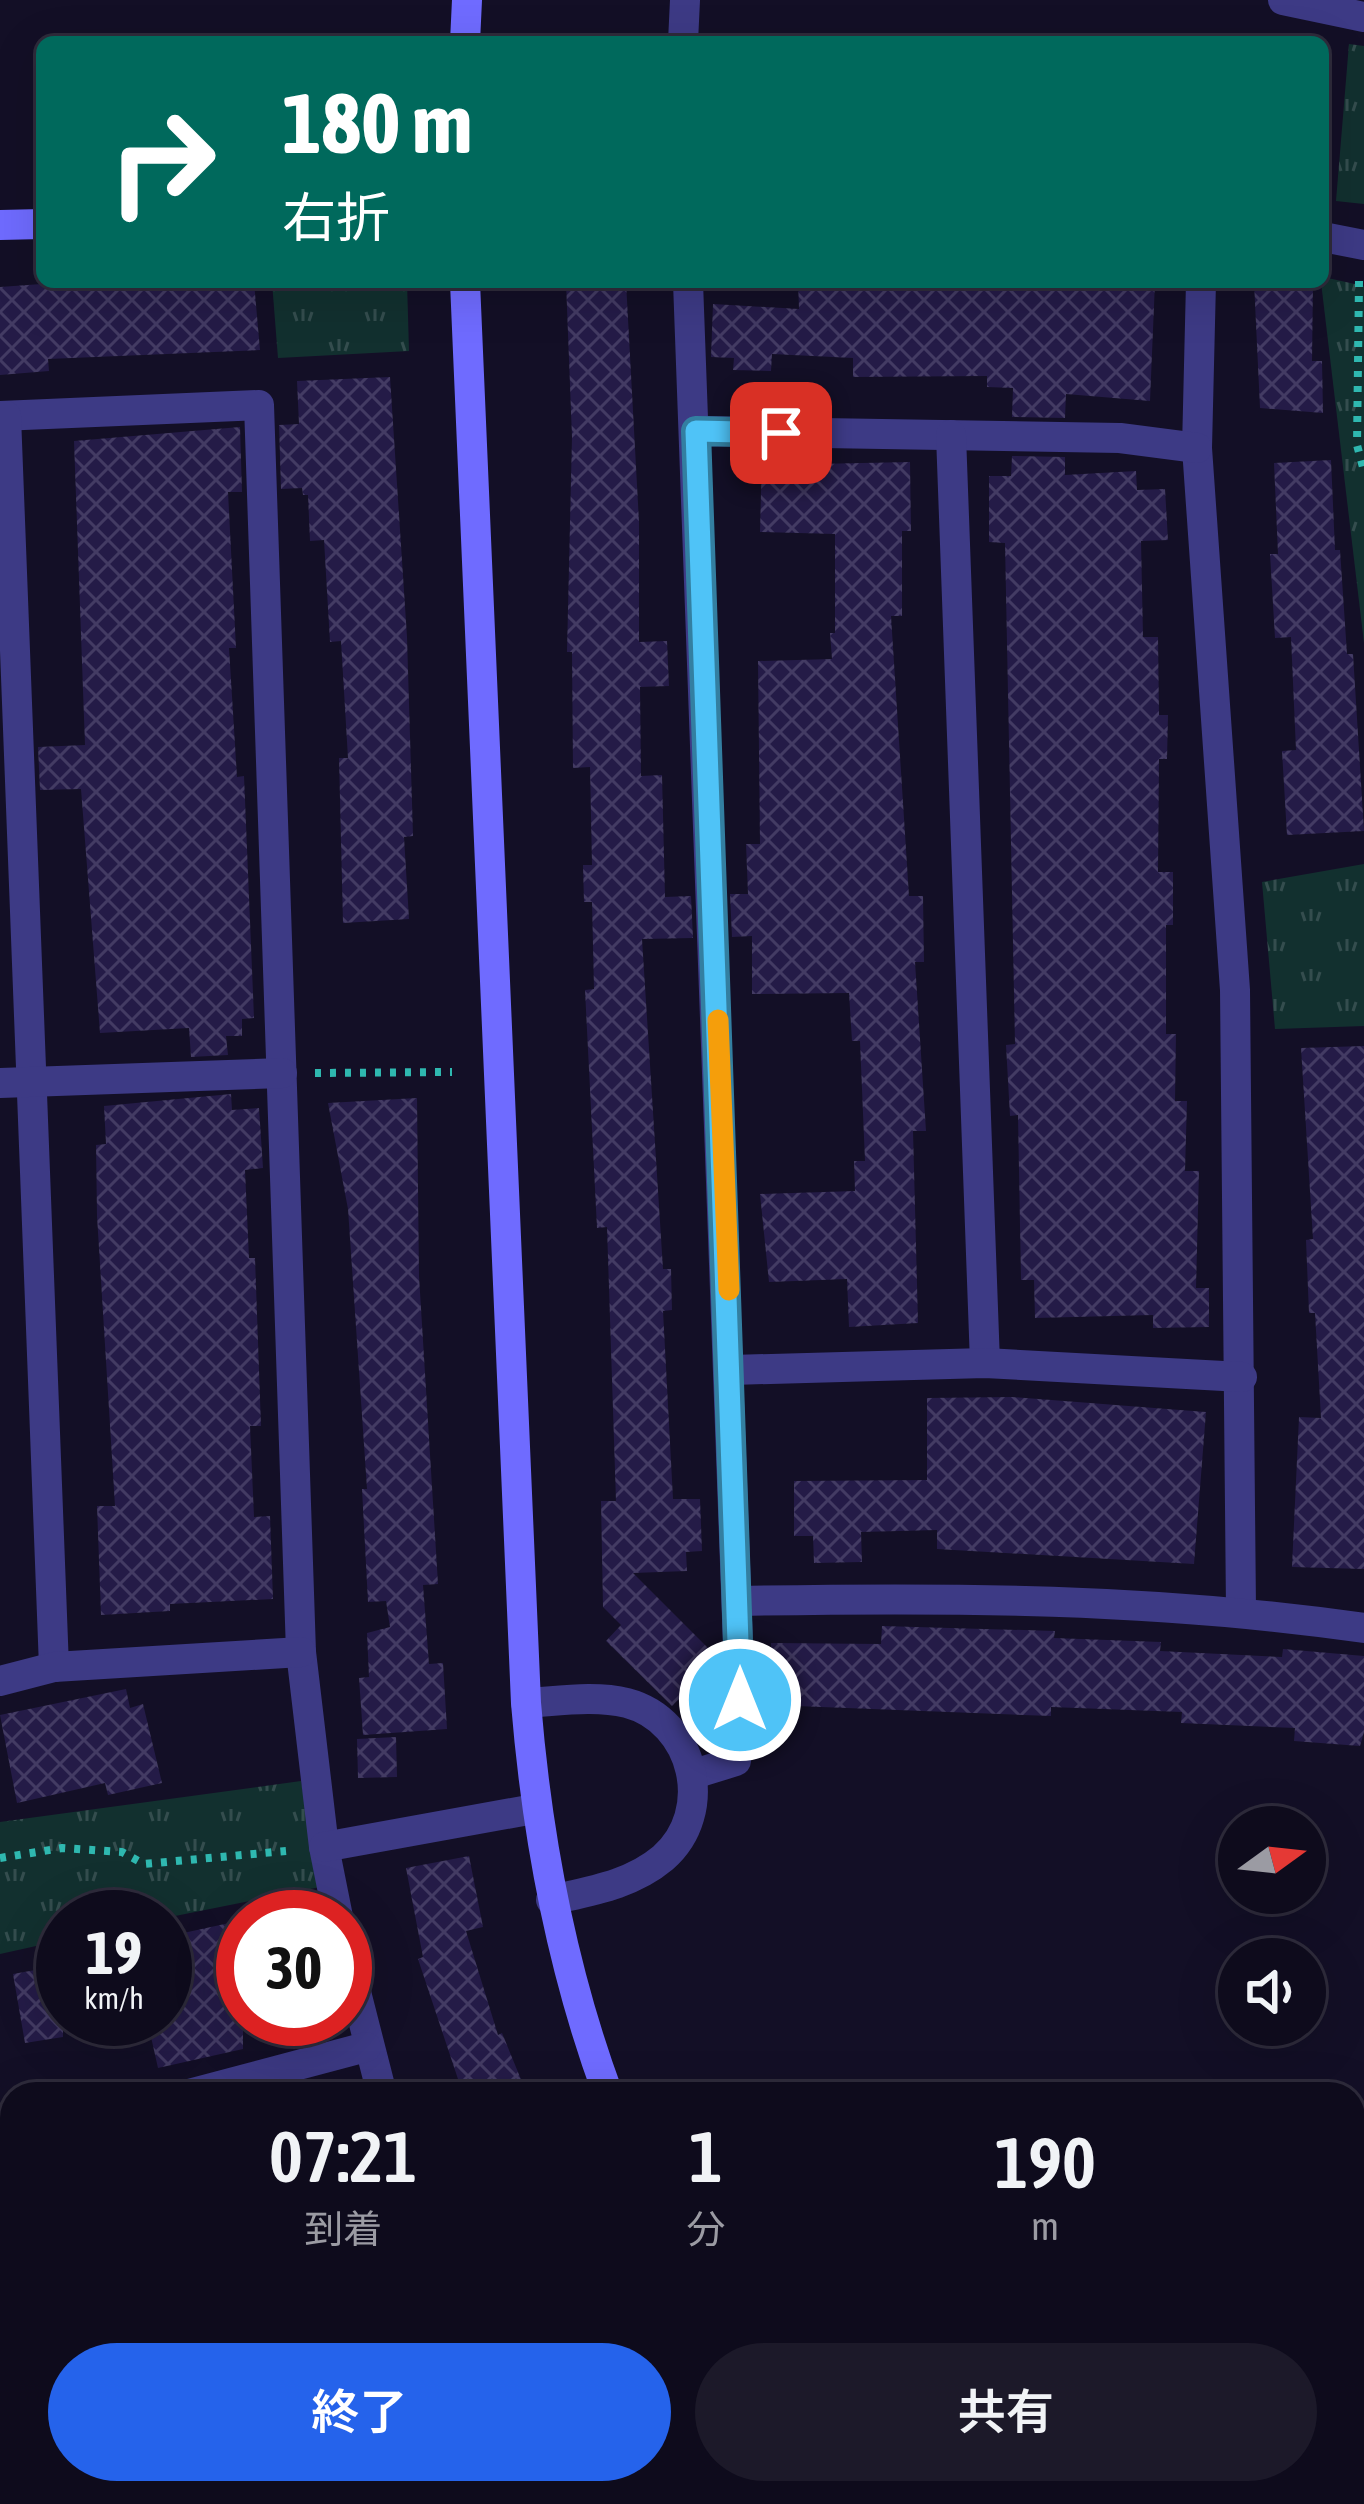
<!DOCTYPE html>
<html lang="ja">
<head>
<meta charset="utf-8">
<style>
	body { margin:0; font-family:"Asap Condensed","Noto Sans JP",sans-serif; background:#1c1929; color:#f1f3f6; height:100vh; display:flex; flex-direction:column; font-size:45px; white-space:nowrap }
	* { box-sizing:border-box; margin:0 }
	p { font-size:39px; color:#9b9ba3 }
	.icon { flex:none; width:66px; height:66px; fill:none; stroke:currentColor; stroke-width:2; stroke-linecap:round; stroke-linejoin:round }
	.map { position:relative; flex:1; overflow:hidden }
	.drawer { position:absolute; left:0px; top:2082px; width:1365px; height:423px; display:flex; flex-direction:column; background:#0e0b1c; border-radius:36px 36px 0 0; box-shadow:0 12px 48px #0002,0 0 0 3px #2e2b3b }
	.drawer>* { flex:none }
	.guide { position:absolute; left:36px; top:36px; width:1293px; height:252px; border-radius:18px; box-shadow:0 12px 48px #0002,0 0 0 3px #2e2b3b; background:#00695c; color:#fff; overflow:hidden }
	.needle { width:78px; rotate:75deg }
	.buttons { position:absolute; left:1218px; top:1806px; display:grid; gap:24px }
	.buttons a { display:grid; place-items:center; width:108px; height:108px; border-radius:50%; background:#0e0b1c; box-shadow:0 12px 48px #0002,0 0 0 3px #2e2b3b; font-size:60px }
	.speed { position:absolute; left:36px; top:1890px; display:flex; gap:24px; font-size:60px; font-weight:700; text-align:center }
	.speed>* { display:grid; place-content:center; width:156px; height:156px; border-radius:50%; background:#0e0b1c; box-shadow:0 12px 48px #0002,0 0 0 3px #2e2b3b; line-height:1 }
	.speed small { font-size:30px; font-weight:400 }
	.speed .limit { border:18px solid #d22; background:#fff; color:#111 }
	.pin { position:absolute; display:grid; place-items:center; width:102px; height:102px; color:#fff; margin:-51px; border-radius:24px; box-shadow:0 6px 18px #0006 }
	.me { position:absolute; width:132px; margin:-66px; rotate:0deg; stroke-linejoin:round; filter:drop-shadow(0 0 9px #0008) }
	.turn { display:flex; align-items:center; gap:42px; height:252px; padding:0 48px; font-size:54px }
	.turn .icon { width:156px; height:156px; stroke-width:2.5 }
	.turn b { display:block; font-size:84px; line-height:102px }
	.eta { display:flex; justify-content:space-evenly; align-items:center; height:204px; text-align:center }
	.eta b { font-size:72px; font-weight:600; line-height:84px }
	.cta { display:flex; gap:24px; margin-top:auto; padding:24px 48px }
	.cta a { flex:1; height:138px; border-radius:72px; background:#2563eb; color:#fff; font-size:48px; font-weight:600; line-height:138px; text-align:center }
	.cta a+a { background:#1c1929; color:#f1f3f6 }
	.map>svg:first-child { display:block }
</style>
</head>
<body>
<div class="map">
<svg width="1364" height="2504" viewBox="0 0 1364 2504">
	<defs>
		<pattern id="park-tufts" width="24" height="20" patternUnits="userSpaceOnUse" patternTransform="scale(3)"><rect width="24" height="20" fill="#12302f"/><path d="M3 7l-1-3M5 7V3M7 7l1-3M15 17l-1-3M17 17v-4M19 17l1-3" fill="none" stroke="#344d4e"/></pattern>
		<pattern id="building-cross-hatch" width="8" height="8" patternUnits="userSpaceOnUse" patternTransform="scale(3)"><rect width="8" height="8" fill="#241b47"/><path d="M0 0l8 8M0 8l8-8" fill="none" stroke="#433b63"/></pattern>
	</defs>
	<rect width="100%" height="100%" fill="#130f26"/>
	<g fill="url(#park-tufts)">
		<polygon points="1349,44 1364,46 1364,204 1336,201"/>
		<polygon points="1323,277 1364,286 1364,643 1321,282"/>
		<polygon points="272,282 407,282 409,351 278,358"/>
		<polygon points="1364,864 1364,1026 1275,1029 1262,882"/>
		<polygon points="301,1781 320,1887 165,1918 63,1917 63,1940 0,1954 0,1822"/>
	</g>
	<g fill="url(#building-cross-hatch)">
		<polygon points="69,282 254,282 260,350 48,359 49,371 0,375 0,287"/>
		<polygon points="566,282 626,282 639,522 639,642 667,641 669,686 640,687 641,776 662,775 665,897 691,896 693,938 642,939 663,1269 671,1269 672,1310 663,1311 673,1499 700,1499 702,1551 686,1552 687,1571 633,1573 719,1659 672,1706 606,1641 621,1625 603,1607 601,1501 616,1501 607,1227 597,1228 585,990 594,989 592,902 584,902 583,865 592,865 590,767 573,768 572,652 567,652 572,437"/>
		<polygon points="798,282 1155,282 1150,401 1066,394 1065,418 1012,417 1013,388 987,387 987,376 853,377 853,358 772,354 771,371 733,370 734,358 711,357 713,304 799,309"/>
		<polygon points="1254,282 1313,282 1312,361 1322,361 1323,413 1260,408"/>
		<polygon points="390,377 407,637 413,836 404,837 409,919 343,923 339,758 348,758 341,641 330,642 324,540 310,541 308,495 303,495 302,488 281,489 279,425 299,424 297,381"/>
		<polygon points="240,427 242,492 228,492 236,648 229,648 237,777 244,776 254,1018 242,1019 242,1036 226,1036 228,1055 191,1057 189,1028 100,1033 81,789 40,790 38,747 85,745 74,441"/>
		<polygon points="762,453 815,455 815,464 910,462 911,531 902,531 902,616 891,616 909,896 923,896 924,962 915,962 926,1131 913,1131 918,1323 849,1327 847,1279 769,1282 760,1194 855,1191 854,1161 865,1161 860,1041 852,1041 849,993 752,994 752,936 732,937 730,894 748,894 746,844 760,844 758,661 832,659 830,633 835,633 835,534 760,532"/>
		<polygon points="1012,456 1065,457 1065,475 1136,471 1137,490 1165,489 1168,540 1141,541 1143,637 1158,637 1159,715 1168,715 1167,759 1159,759 1158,872 1173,872 1173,925 1166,925 1166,1034 1176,1034 1175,1101 1187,1101 1185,1171 1199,1171 1196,1288 1209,1288 1209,1327 1153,1328 1153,1315 1035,1318 1034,1280 1021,1280 1018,1115 1010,1116 1006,1045 1015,1044 1005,543 989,542 989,476 1011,476"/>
		<polygon points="1331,460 1335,550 1340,550 1347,654 1353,654 1364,831 1287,835 1282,751 1296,750 1291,637 1275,638 1270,554 1278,554 1274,463"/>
		<polygon points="1364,1046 1364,1569 1292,1567 1299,1417 1321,1418 1315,1313 1309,1313 1306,1240 1313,1239 1301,1048"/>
		<polygon points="231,1094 232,1110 259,1108 263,1168 245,1170 249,1258 255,1258 261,1426 250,1426 254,1517 270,1516 273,1599 170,1604 170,1611 101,1615 97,1506 115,1506 97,1216 96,1145 106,1144 104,1106"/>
		<polygon points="417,1098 419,1276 438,1584 423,1585 429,1664 443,1663 447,1729 363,1735 359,1678 369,1677 367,1633 390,1627 386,1601 368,1602 362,1489 367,1489 348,1209 328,1103"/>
		<polygon points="1012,1397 1206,1412 1194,1564 937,1549 937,1530 861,1532 862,1562 814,1563 813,1536 794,1536 794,1481 927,1480 927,1398"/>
		<polygon points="882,1626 1055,1631 1054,1638 1161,1642 1160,1651 1282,1657 1283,1649 1364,1656 1364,1732 1360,1746 1294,1741 1295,1728 1181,1723 1182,1712 1051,1707 1051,1716 771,1705 771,1643 881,1644"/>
		<polygon points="126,1689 130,1708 143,1704 162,1783 108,1795 105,1783 17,1803 0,1715"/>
		<polygon points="396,1737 397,1777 358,1778 357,1739"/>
		<polygon points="469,1856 483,1927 466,1931 498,2035 502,2033 527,2094 463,2094 418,1959 423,1957 406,1868"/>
		<polygon points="243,1920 243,2049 158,2068 147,2019 165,2019 165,1937"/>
		<polygon points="63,1965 63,2037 25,2043 13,1974"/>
	</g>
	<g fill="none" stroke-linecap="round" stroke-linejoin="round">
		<g stroke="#2fb8b0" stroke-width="8" stroke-dasharray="6 9" stroke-linecap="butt">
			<polyline points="1359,281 1357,445 1364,471"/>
			<polyline points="315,1073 452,1072"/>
			<polyline points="0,1858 62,1848 122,1852 144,1864 286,1851"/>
		</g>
		<g stroke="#3d3a85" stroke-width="30">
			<polyline points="1283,0 1364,17"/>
			<polyline points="683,42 685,0"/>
			<polyline points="1323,237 1364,245"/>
			<polyline points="688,282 740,1700 736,1761 694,1774"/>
			<polyline points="1201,282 1197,448 1235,990 1241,1610"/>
			<polyline points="0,416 259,405 301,1652 324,1847 338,1917"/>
			<polyline points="6,416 54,1667"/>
			<polyline points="696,431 1120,438 1197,448"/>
			<polyline points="951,435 985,1363"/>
			<polyline points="0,1083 282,1073"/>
			<polyline points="732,1370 985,1363 1242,1377"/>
			<path d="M739,1601C950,1597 1156,1598 1364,1628"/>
			<polyline points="0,1681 54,1667 301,1652"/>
			<path d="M526,1703C559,1701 595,1695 627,1703C695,1721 716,1812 663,1858C631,1885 590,1891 551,1900"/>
			<polyline points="324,1847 534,1809"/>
			<polyline points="345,1949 382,2094"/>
			<polyline points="189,2094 366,2047"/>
			<polyline points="0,2125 12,2125"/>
			<polyline points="0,2381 12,2381"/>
			<polyline points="120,2493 124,2504"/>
			<polyline points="273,2493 278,2504"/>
			<polyline points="549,2493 554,2504"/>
		</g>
		<g stroke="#6f6bff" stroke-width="30">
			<polyline points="465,42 467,0"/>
			<polyline points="0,225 42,224"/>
			<path d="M465,282L526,1703C537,1838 561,1967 608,2094"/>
			<polyline points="764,2493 769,2504"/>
		</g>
	</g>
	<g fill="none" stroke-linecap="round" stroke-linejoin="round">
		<g stroke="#337fa1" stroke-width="30">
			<polyline id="route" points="740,1700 696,431 781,433"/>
		</g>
		<use href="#route" stroke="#4fc3f7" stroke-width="21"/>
		<polyline stroke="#f59e0b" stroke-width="21" points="718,1020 729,1290"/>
	</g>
</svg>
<div class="buttons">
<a><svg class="needle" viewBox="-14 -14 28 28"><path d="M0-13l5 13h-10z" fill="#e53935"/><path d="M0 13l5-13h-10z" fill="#9b9ba3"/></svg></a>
<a><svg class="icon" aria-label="sound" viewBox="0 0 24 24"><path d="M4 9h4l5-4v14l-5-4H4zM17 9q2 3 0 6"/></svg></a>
</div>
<div class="speed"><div>19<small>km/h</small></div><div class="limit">30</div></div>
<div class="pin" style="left:781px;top:433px;background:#d93025"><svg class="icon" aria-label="arrive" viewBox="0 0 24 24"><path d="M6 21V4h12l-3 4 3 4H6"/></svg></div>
<svg class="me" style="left:740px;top:1700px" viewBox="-20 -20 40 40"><circle r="17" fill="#4fc3f7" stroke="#fff" stroke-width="3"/><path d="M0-11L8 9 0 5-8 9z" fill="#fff"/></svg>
<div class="guide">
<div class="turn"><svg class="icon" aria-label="right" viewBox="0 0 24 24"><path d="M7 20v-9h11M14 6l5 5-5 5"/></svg><div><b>180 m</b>右折</div></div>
</div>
<section class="drawer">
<div class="eta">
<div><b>07:21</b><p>到着</p></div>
<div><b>1</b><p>分</p></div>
<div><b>190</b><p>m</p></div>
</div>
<div class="cta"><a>終了</a><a>共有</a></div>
</section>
</div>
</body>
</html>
